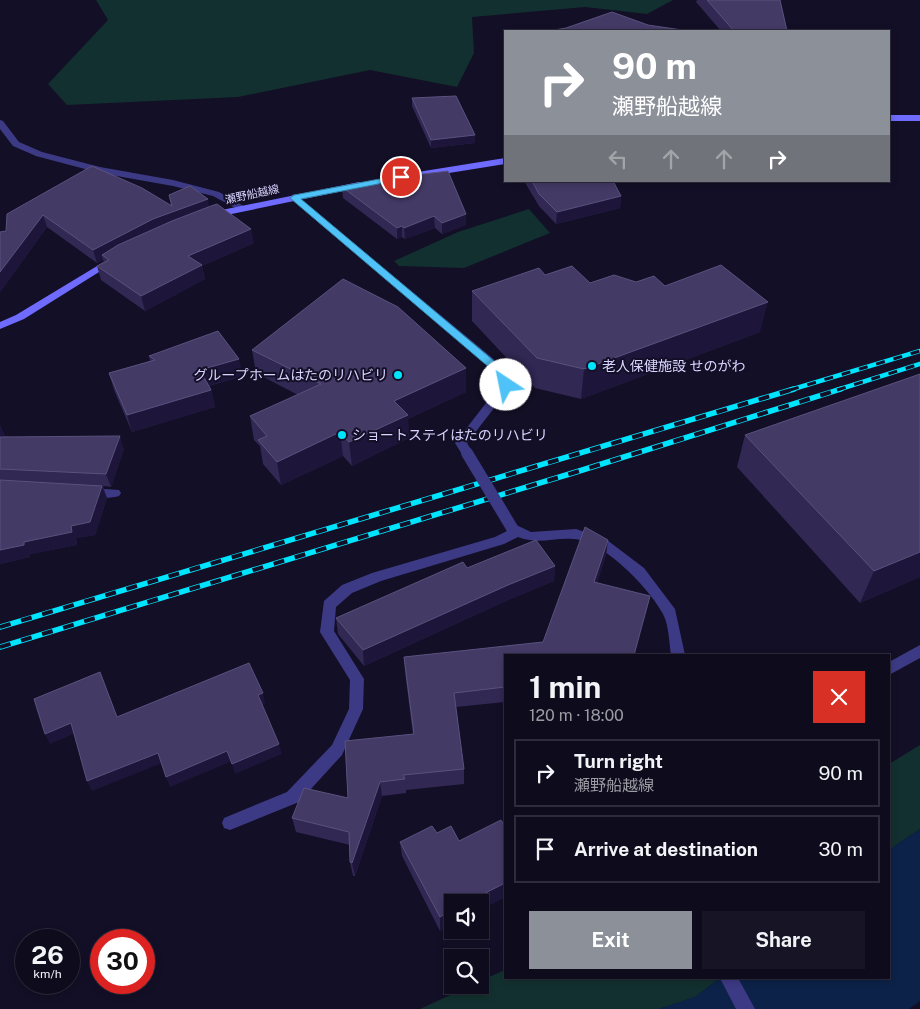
<!DOCTYPE html>
<html lang="en">
<head>
<meta charset="utf-8">
<style>
	body { margin:0; font-family:"Public Sans","Noto Sans JP",sans-serif; background:#171425; color:#f1f3f6; height:100vh; display:flex; flex-direction:column; font-size:19px; white-space:nowrap }
	* { box-sizing:border-box; margin:0 }
	p { font-size:16px; color:#9b9ba3 }
	.icon { flex:none; width:28px; height:28px; fill:none; stroke:currentColor; stroke-width:2; stroke-linecap:round; stroke-linejoin:round }
	.map { position:relative; flex:1; overflow:hidden }
	.side { position:absolute; left:504px; top:654px; width:386px; height:325px; display:flex; flex-direction:column; background:#0e0b1c; border-radius:0px; box-shadow:0 2px 8px #0003,0 0 0 1px #2e2b3b }
	.side>* { flex:none }
	.top-card { position:absolute; left:504px; top:30px; width:386px; height:152px; border-radius:0px; box-shadow:0 2px 8px #0003,0 0 0 1px #2e2b3b; background:#8c9099; color:#fff; overflow:hidden }
	.fabs { position:absolute; left:444px; top:894px; display:grid; gap:10px }
	.fabs a { display:grid; place-items:center; width:45px; height:45px; border-radius:0px; background:#0e0b1c; box-shadow:0 2px 8px #0003,0 0 0 1px #2e2b3b; font-size:25px }
	.speed { position:absolute; left:15px; top:929px; display:flex; gap:10px; font-size:25px; font-weight:700; text-align:center }
	.speed>* { display:grid; place-content:center; width:65px; height:65px; border-radius:50%; background:#0e0b1c; box-shadow:0 2px 8px #0003,0 0 0 1px #2e2b3b; line-height:1 }
	.speed small { font-size:12px; font-weight:400 }
	.speed .limit { border:8px solid #d22; background:#fff; color:#111 }
	.pin { position:absolute; display:grid; place-items:center; width:42px; height:42px; color:#fff; margin:-21px; border:2px solid #fff; border-radius:50%; box-shadow:0 1px 5px #0007 }
	.me { position:absolute; width:55px; margin:-28px; rotate:326deg; stroke-linejoin:round; filter:drop-shadow(0 0 4px #0008) }
	.turn { display:flex; align-items:center; gap:18px; height:105px; padding:0 25px; font-size:22px }
	.turn .icon { width:65px; height:65px; stroke-width:2.5 }
	.turn b { display:block; font-size:35px; line-height:42px }
	.lanes { display:flex; align-items:center; height:48px; padding:0 25px; background:#0003; justify-content:center; gap:25px; direction:ltr }
	.lanes .off { opacity:.35 }
	.round { display:grid; place-items:center; flex:none; width:52px; height:52px; border-radius:0px; background:#171425 }
	.head { display:flex; align-items:center; justify-content:space-between; height:85px; padding:0 25px }
	h1 { font-size:30px; font-weight:700; line-height:38px }
	.primary-button { display:flex; gap:10px; margin-top:auto; padding:10px 25px }
	.primary-button a { flex:1; height:58px; border-radius:0px; background:#8c9099; color:#fff; font-size:20px; font-weight:700; line-height:58px; text-align:center }
	.primary-button a+a { background:#171425; color:#f1f3f6 }
	ul { padding:0; list-style:none }
	li { display:flex; align-items:center; gap:15px; height:68px; margin:0 10px 8px; padding:0 15px; border:2px solid #2e2b3b; border-radius:0px }
	li div { flex:1 }
	li b { display:block; font-size:19px }
	li em { font-style:normal }
	.map>svg:first-child { display:block }
</style>
</head>
<body>
<div class="map">
<svg width="920" height="1009" viewBox="0 0 920 1009">
	<rect width="100%" height="100%" fill="#130f26"/>
	<g fill="#12302f">
		<polygon points="96,0 673,0 647,14 585,7 472,17 474,53 457,87 370,70 238,97 67,105 48,84 108,20"/>
		<polygon points="529,209 550,233 464,268 399,266 394,261 458,232"/>
		<polygon points="920,745 920,829 889,850 889,764"/>
		<polygon points="505,970 505,978 720,978 695,997 659,1009 420,1009 472,985 480,985 480,981"/>
	</g>
	<polygon fill="#0c2248" points="920,829 920,1001 909,1009 659,1009 695,997 720,978 889,978 889,850"/>
	<g fill="none" stroke-linecap="round" stroke-linejoin="round">
		<g fill="#3d3a85" fill-rule="evenodd">
			<polygon points="0,120 3,121 19,142 42,152 100,167 173,180 219,192 247,208 245,210 239,210 213,196 173,186 100,173 36,156 13,146 0,129"/>
			<polygon points="294,194 507,370 512,385 467,443 473,453 471,456 463,456 455,443 500,385 498,374 291,199 289,197"/>
			<path d="M90,488L119,490L121,493L119,496C110,499 95,498 86,495L84,492L86,489Z"/>
			<path d="M512,523L531,532L576,529L607,540L644,568L675,609L685,655H671C669,643 669,625 663,614C650,589 604,541 574,539C554,537 538,545 518,537L504,544L381,581L352,593L336,607L334,631L364,679L363,709L342,755L299,802L230,830L224,828L222,823L224,818L287,792L332,745L349,709L350,680L320,632L324,601L342,585L372,573L495,537L507,531L506,528L507,525Z"/>
			<polygon points="920,645 920,658 889,675 889,662"/>
			<polygon points="720,978 738,978 755,1009 736,1009"/>
		</g>
		<g fill="#6f6bff" fill-rule="evenodd">
			<rect x="889" y="115" width="31" height="6"/>
			<polygon points="505,158 505,164 393,182 388,179 393,176"/>
			<polygon points="359,182 362,183 362,187 212,218 207,215 212,212"/>
			<polygon points="112,257 117,260 115,262 24,319 0,329 0,322 16,315"/>
		</g>
		<g stroke="#00e5ff" stroke-width="4.5">
			<g id="rail-far1">
				<polyline points="790,390 920,351"/>
				<polyline points="837,390 920,364"/>
			</g>
		</g>
		<g stroke="#00e5ff" stroke-width="5.5">
			<g id="rail">
				<polyline points="0,627 794,389"/>
				<polyline points="0,647 576,472 841,389"/>
			</g>
		</g>
		<use href="#rail-far1" stroke="#130f26" stroke-width="3" stroke-dasharray="9" stroke-linecap="butt"/>
		<use href="#rail" stroke="#130f26" stroke-width="4" stroke-dasharray="11" stroke-linecap="butt"/>
		<polyline stroke="#3d3a85" stroke-width="12" points="467,453 512,528"/>
	</g>
	<g fill="#312854">
		<polygon points="697,0 780,0 787,31 721,31 696,2"/>
		<polygon points="412,98 475,135 475,143 431,148 412,106"/>
		<polygon points="92,166 171,205 169,195 209,206 254,243 202,266 205,279 145,311 101,280 97,266 104,262 103,260 97,263 47,227 0,292 0,232 6,231"/>
		<polygon points="524,181 613,181 621,196 620,208 556,224 539,206"/>
		<polygon points="342,187 466,214 466,225 442,234 435,228 405,239 402,237 397,239 343,198"/>
		<polygon points="545,275 590,283 636,282 665,286 760,332 581,399 535,388 472,321 472,291"/>
		<polygon points="252,350 466,392 408,419 409,438 352,466 343,456 281,485 263,464 260,446 254,440 250,416 298,395 256,373"/>
		<polygon points="149,356 243,376 209,386 211,390 215,407 132,432 114,390 109,373 150,361"/>
		<polygon points="0,425 4,436 124,449 111,487 103,486 107,498 95,535 76,538 77,545 30,554 30,557 0,564"/>
		<polygon points="745,435 920,577 860,603 737,467"/>
		<polygon points="608,540 606,555 597,583 650,596 646,612 505,655 505,702 456,707 464,769 464,784 406,790 406,793 382,796 355,876 353,876 350,862 350,845 296,832 292,818 348,798 413,735 405,672 404,657 543,642"/>
		<polygon points="555,566 554,581 508,600 364,666 338,634 336,618 467,568"/>
		<polygon points="437,833 459,841 505,897 480,910 480,902 440,931 402,856 400,842"/>
	</g>
	<g fill="#1d163a">
		<polygon points="475,135 475,143 431,148 431,140"/>
		<polygon points="621,196 620,208 556,224 557,212"/>
		<polygon points="208,199 210,211 102,255 103,260 97,263 93,250 153,219"/>
		<polygon points="466,214 466,225 442,234 442,223"/>
		<polygon points="43,215 47,227 0,292 0,272"/>
		<polygon points="434,216 435,228 405,239 404,228"/>
		<polygon points="402,226 402,237 397,239 397,228"/>
		<polygon points="251,229 254,243 202,266 205,279 145,311 141,296 188,256"/>
		<polygon points="768,302 760,332 581,399 584,369"/>
		<polygon points="239,359 243,376 204,387 200,370"/>
		<polygon points="466,368 466,392 408,419 409,438 352,466 349,442 394,401"/>
		<polygon points="211,390 215,407 132,432 127,415"/>
		<polygon points="0,425 5,435 3,449 0,443"/>
		<polygon points="340,432 343,456 281,485 277,462"/>
		<polygon points="120,436 124,449 111,487 106,474"/>
		<polygon points="102,486 107,498 95,535 76,538 77,545 30,554 30,557 0,564 0,550 71,526"/>
		<polygon points="608,540 606,555 592,598 594,582"/>
		<polygon points="920,552 920,577 860,603 874,571"/>
		<polygon points="555,566 554,581 508,600 364,666 363,650 508,585"/>
		<polygon points="650,596 635,655 634,655"/>
		<polygon points="263,693 265,704 260,706 258,695"/>
		<polygon points="71,723 76,733 50,744 45,734"/>
		<polygon points="279,744 282,754 235,774 232,764"/>
		<polygon points="227,751 230,762 170,787 166,777"/>
		<polygon points="158,753 162,763 92,791 87,781"/>
		<polygon points="380,782 382,796 355,876 352,863"/>
		<polygon points="505,883 505,897 480,910 480,902 468,902"/>
		<polygon points="452,910 452,924 440,931 440,917"/>
	</g>
	<g fill="#433a66" stroke="#5a527e">
		<polygon points="707,0 780,0 787,31 734,31"/>
		<polygon points="612,12 648,25 689,31 548,31 566,28"/>
		<polygon points="456,96 475,135 431,140 412,98"/>
		<polygon points="92,166 142,188 172,206 169,195 190,186 208,199 153,219 93,250 43,215 0,272 0,232 6,231 7,214"/>
		<polygon points="448,171 466,214 442,223 434,216 404,228 402,226 397,228 342,187 382,179"/>
		<polygon points="532,181 613,181 621,196 557,212 539,194"/>
		<polygon points="217,204 251,229 188,256 202,265 141,296 97,266 109,260 102,255 118,245 172,221 211,206"/>
		<polygon points="721,265 768,302 584,369 537,358 472,291 539,268 545,275 572,266 590,283 614,275 636,282 654,276 665,286"/>
		<polygon points="343,279 398,307 466,368 394,401 408,415 349,442 340,432 277,462 258,440 267,436 250,416 321,384 252,350"/>
		<polygon points="218,331 239,359 200,370 211,390 127,415 109,373 155,360 149,356"/>
		<polygon points="920,374 920,552 874,571 745,435"/>
		<polygon points="120,436 106,474 0,469 0,437"/>
		<polygon points="0,480 102,486 90,522 71,526 72,532 24,542 24,545 0,550"/>
		<polygon points="585,527 608,540 594,582 650,596 634,655 505,655 505,687 454,693 464,769 403,775 405,779 380,782 352,863 350,862 349,832 292,818 304,788 348,798 345,741 414,734 404,657 543,642"/>
		<polygon points="536,540 555,566 508,585 363,650 336,618 463,562 467,568"/>
		<polygon points="249,663 263,693 258,695 279,744 232,764 227,751 166,777 158,753 87,781 71,723 45,734 34,699 100,672 117,717"/>
		<polygon points="501,820 505,827 505,883 468,902 452,902 452,910 440,917 400,842 432,826 437,833 451,826 459,841"/>
	</g>
	<polygon fill="#4fc3f7" stroke="#337fa1" points="401,175 404,176 404,179 301,199 506,371 511,385 510,387 503,387 498,375 290,198 294,195"/>
	<g fill="#00e5ff" stroke="#130f26" stroke-width="2">
		<circle cx="592" cy="366" r="5"/>
		<circle cx="398" cy="375" r="5"/>
		<circle cx="342" cy="435" r="5"/>
	</g>
	<g text-anchor="middle" dominant-baseline="central" stroke-width="4" stroke-linejoin="round" paint-order="stroke">
		<g font-size="11" fill="#d9d4ff" stroke="#130f26">
			<text transform="translate(252 194) rotate(-12)">瀬野船越線</text>
		</g>
		<g font-size="14" fill="#d9d4ff" stroke="#130f26" text-anchor="start">
			<text x="602" y="366">老人保健施設 せのがわ</text>
			<text x="388" y="375" text-anchor="end">グループホームはたのリハビリ</text>
			<text x="352" y="435">ショートステイはたのリハビリ</text>
		</g>
	</g>
</svg>
<div class="fabs">
<a><svg class="icon" aria-label="sound" viewBox="0 0 24 24"><path d="M4 9h4l5-4v14l-5-4H4zM17 9q2 3 0 6"/></svg></a>
<a><svg class="icon" aria-label="search" viewBox="0 0 24 24"><circle cx="10" cy="10" r="6"/><path d="M15 15l6 6"/></svg></a>
</div>
<div class="speed"><div>26<small>km/h</small></div><div class="limit">30</div></div>
<div class="pin" style="left:401px;top:177px;background:#d93025"><svg class="icon" aria-label="arrive" viewBox="0 0 24 24"><path d="M6 21V4h12l-3 4 3 4H6"/></svg></div>
<svg class="me" style="left:506px;top:385px" viewBox="-20 -20 40 40"><circle r="19" fill="#fff"/><path d="M0-13L10 11 0 6-10 11z" fill="#4fc3f7"/></svg>
<div class="top-card">
<div class="turn"><svg class="icon" aria-label="right" viewBox="0 0 24 24"><path d="M7 20v-9h11M14 6l5 5-5 5"/></svg><div><b>90 m</b>瀬野船越線</div></div>
<div class="lanes"><svg class="icon off" aria-label="left" viewBox="0 0 24 24"><path d="M17 20v-9H6M10 6l-5 5 5 5"/></svg><svg class="icon off" aria-label="ahead" viewBox="0 0 24 24"><path d="M12 20V5M6 11l6-6 6 6"/></svg><svg class="icon off" aria-label="ahead" viewBox="0 0 24 24"><path d="M12 20V5M6 11l6-6 6 6"/></svg><svg class="icon" aria-label="right" viewBox="0 0 24 24"><path d="M7 20v-9h11M14 6l5 5-5 5"/></svg></div>
</div>
<section class="side">
<div class="head"><div><h1>1 min</h1><p>120 m · 18:00</p></div><a class="round" style="background:#d93025;color:#fff"><svg class="icon" aria-label="close" viewBox="0 0 24 24"><path d="M6 6l12 12M18 6L6 18"/></svg></a></div>
<ul>
<li><svg class="icon" aria-label="right" viewBox="0 0 24 24"><path d="M7 20v-9h11M14 6l5 5-5 5"/></svg><div><b>Turn right</b><p>瀬野船越線</p></div><em>90 m</em></li>
<li><svg class="icon" aria-label="arrive" viewBox="0 0 24 24"><path d="M6 21V4h12l-3 4 3 4H6"/></svg><div><b>Arrive at destination</b></div><em>30 m</em></li>
</ul>
<div class="primary-button"><a>Exit</a><a>Share</a></div>
</section>
</div>
</body>
</html>
